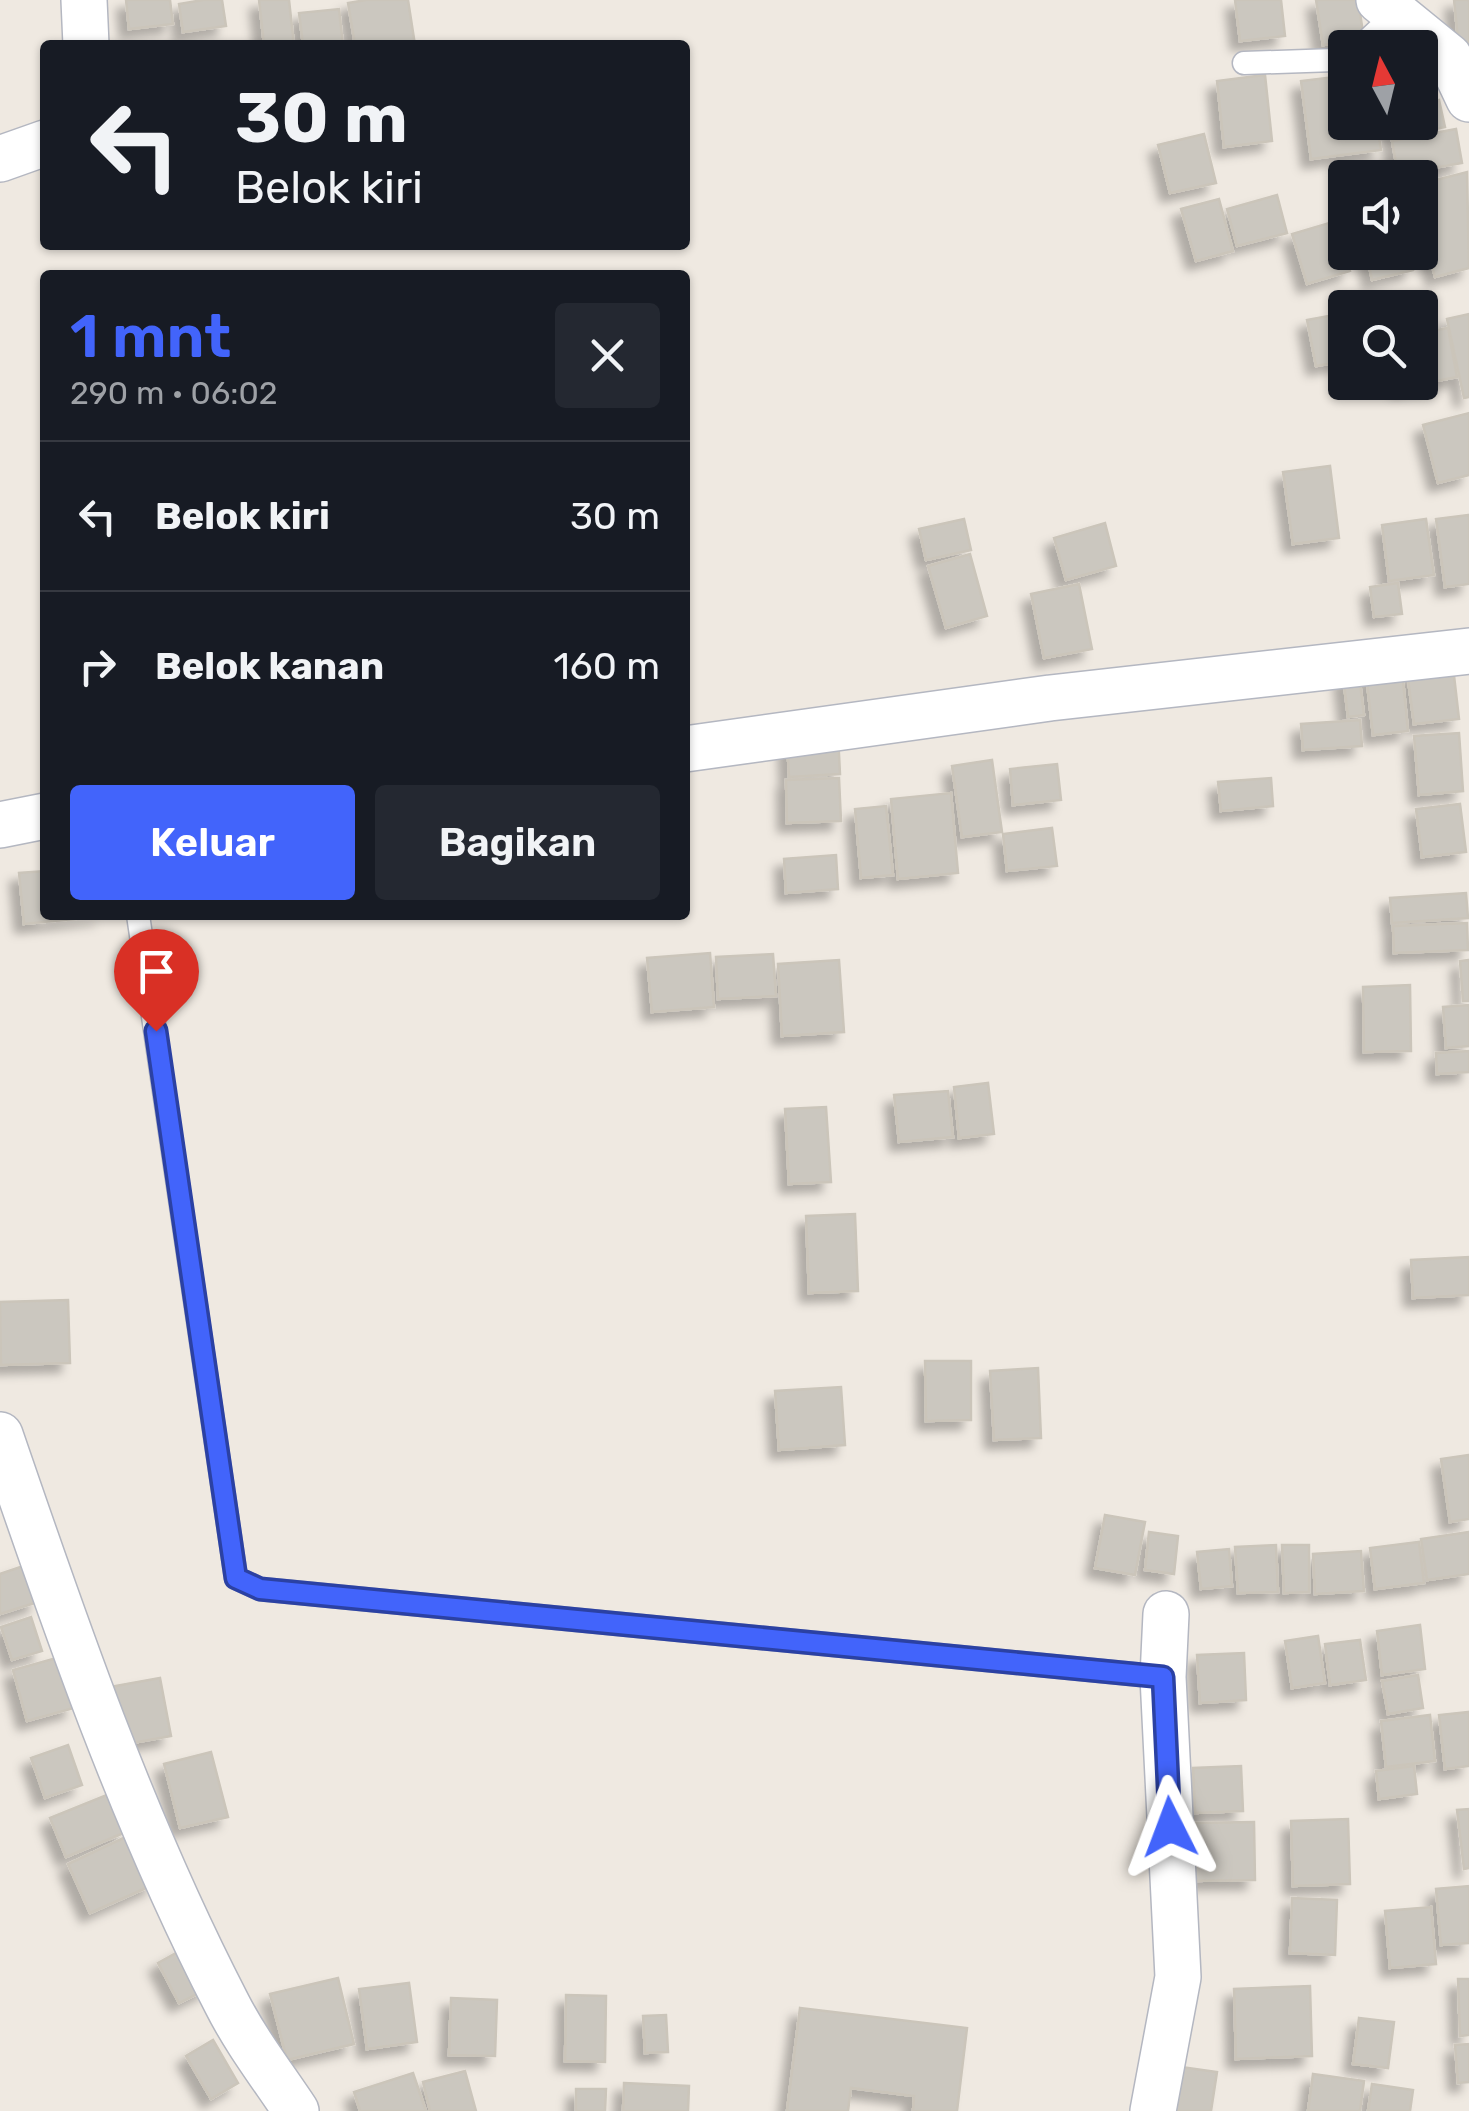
<!DOCTYPE html>
<html lang="id">
<head>
<meta charset="utf-8">
<style>
	body { margin:0; font-family:Rubik,sans-serif; background:#242831; color:#f1f3f6; height:100vh; display:flex; flex-direction:column; font-size:38px; white-space:nowrap }
	* { box-sizing:border-box; margin:0 }
	p { font-size:32px; color:#9ea1a6 }
	.icon { flex:none; width:55px; height:55px; fill:none; stroke:currentColor; stroke-width:2; stroke-linecap:round; stroke-linejoin:round }
	.map { position:relative; flex:1; overflow:hidden }
	.sheet { position:absolute; left:40px; top:270px; width:650px; height:650px; display:flex; flex-direction:column; background:#171b24; border-radius:10px; box-shadow:0 2px 8px #0004 }
	.sheet>* { flex:none }
	.hud { position:absolute; left:40px; top:40px; width:650px; height:210px; border-radius:10px; box-shadow:0 2px 8px #0004; background:#171b24; color:#f1f3f6; overflow:hidden }
	.needle { width:65px; rotate:353deg }
	.controls { position:absolute; left:1328px; top:30px; display:grid; gap:20px }
	.controls a { display:grid; place-items:center; width:110px; height:110px; border-radius:10px; background:#171b24; box-shadow:0 2px 8px #0004; font-size:50px }
	.pin { position:absolute; display:grid; place-items:center; width:85px; height:85px; color:#fff; margin:-102px -42px; border-radius:50% 50% 50% 0; rotate:-45deg; box-shadow:0 0 10px #0007 }
	.pin .icon { rotate:45deg }
	.me { position:absolute; width:110px; margin:-55px; rotate:357deg; stroke-linejoin:round; filter:drop-shadow(0 0 8px #0008) }
	.turn { display:flex; align-items:center; gap:35px; height:210px; padding:0 30px; font-size:45px }
	.turn .icon { width:130px; height:130px; stroke-width:2.5 }
	.turn b { display:block; font-size:70px; line-height:85px }
	.round { display:grid; place-items:center; flex:none; width:105px; height:105px; border-radius:10px; background:#242831 }
	.summary { display:flex; align-items:center; justify-content:space-between; height:170px; padding:0 30px }
	h1 { font-size:60px; font-weight:600; line-height:75px; color:#4264fb }
	.primary-button { display:flex; gap:20px; margin-top:auto; padding:20px 30px }
	.primary-button a { flex:1; height:115px; border-radius:10px; background:#4264fb; color:#fff; font-size:40px; font-weight:600; line-height:115px; text-align:center }
	.primary-button a+a { background:#242831; color:#f1f3f6 }
	ul { padding:0; list-style:none }
	li { display:flex; align-items:center; gap:30px; height:150px; padding:0 30px; border-top:2px solid #363941 }
	li div { flex:1 }
	li b { display:block; font-size:38px }
	li em { font-style:normal }
	.map>svg:first-child { display:block }
</style>
</head>
<body>
<div class="map">
<svg width="1469" height="2111" viewBox="0 0 1469 2111">
	<defs>
		<filter id="shadow"><feDropShadow dx="-9" dy="9" stdDeviation="5" flood-color="#0004"/></filter>
	</defs>
	<rect width="100%" height="100%" fill="#efe9e1"/>
	<g fill="#cbc7bf" stroke="#cbc5ba" stroke-width="2.5" filter="url(#shadow)">
		<polygon points="126,0 170,0 173,24 129,29"/>
		<polygon points="203,0 222,0 226,26 183,32 179,4"/>
		<polygon points="259,0 289,0 294,45 264,45"/>
		<polygon points="366,0 408,0 415,45 355,45 348,3"/>
		<polygon points="1235,0 1281,0 1285,36 1240,41"/>
		<polygon points="1316,0 1358,0 1364,39 1323,45"/>
		<polygon points="1454,0 1469,0 1469,48 1459,49"/>
		<polygon points="339,9 343,45 303,45 299,13"/>
		<polygon points="1265,75 1272,141 1224,147 1217,81"/>
		<polygon points="1344,76 1345,122 1377,122 1381,150 1311,159 1301,81"/>
		<polygon points="1439,100 1445,127 1392,138 1389,122 1420,122 1420,104"/>
		<polygon points="1456,129 1462,163 1398,174 1392,141"/>
		<polygon points="1204,134 1216,183 1170,193 1158,145"/>
		<polygon points="1467,172 1469,268 1435,277 1420,220 1420,184"/>
		<polygon points="1277,195 1287,233 1237,246 1227,209"/>
		<polygon points="1219,199 1233,251 1196,261 1181,209"/>
		<polygon points="1336,221 1350,271 1307,284 1292,234"/>
		<polygon points="1366,252 1408,252 1413,270 1372,280"/>
		<polygon points="1345,313 1345,361 1316,366 1307,320"/>
		<polygon points="1469,314 1469,397 1464,398 1447,319"/>
		<polygon points="1448,328 1457,377 1401,388 1400,382 1420,382 1420,333"/>
		<polygon points="1469,413 1469,475 1438,483 1423,425"/>
		<polygon points="1330,466 1339,538 1293,544 1283,472"/>
		<polygon points="1469,515 1469,584 1445,587 1436,519"/>
		<polygon points="964,519 971,550 926,560 919,529"/>
		<polygon points="1426,519 1434,575 1389,581 1382,525"/>
		<polygon points="1105,523 1116,566 1066,580 1054,538"/>
		<polygon points="970,554 987,616 946,628 928,566"/>
		<polygon points="1398,583 1402,614 1374,617 1370,587"/>
		<polygon points="1079,584 1092,649 1044,658 1031,594"/>
		<polygon points="1453,667 1459,719 1414,724 1407,672"/>
		<polygon points="1402,670 1408,731 1373,735 1366,674"/>
		<polygon points="1359,674 1364,715 1348,717 1343,676"/>
		<polygon points="1360,720 1362,746 1303,750 1301,724"/>
		<polygon points="1459,733 1463,791 1419,795 1414,736"/>
		<polygon points="838,735 840,774 789,777 787,738"/>
		<polygon points="992,760 1002,832 962,837 952,766"/>
		<polygon points="1057,764 1061,800 1013,805 1010,769"/>
		<polygon points="839,778 841,821 787,823 786,780"/>
		<polygon points="1271,778 1273,806 1221,811 1218,782"/>
		<polygon points="951,793 958,873 898,879 891,799"/>
		<polygon points="1460,804 1466,852 1422,857 1416,809"/>
		<polygon points="886,806 893,875 861,878 855,809"/>
		<polygon points="1052,828 1057,866 1007,871 1003,834"/>
		<polygon points="836,855 838,889 786,893 784,859"/>
		<polygon points="45,871 45,915 105,916 24,924 19,873"/>
		<polygon points="1466,893 1468,918 1392,923 1390,898"/>
		<polygon points="1467,923 1468,950 1394,953 1393,926"/>
		<polygon points="710,953 714,1007 652,1012 647,958"/>
		<polygon points="773,954 776,996 718,999 716,957"/>
		<polygon points="839,960 844,1032 782,1036 778,964"/>
		<polygon points="1469,960 1469,1001 1463,1001 1460,961"/>
		<polygon points="1410,985 1411,1051 1364,1052 1363,987"/>
		<polygon points="1469,1005 1469,1046 1446,1048 1443,1007"/>
		<polygon points="1469,1051 1469,1072 1437,1074 1436,1053"/>
		<polygon points="988,1083 994,1134 959,1138 954,1087"/>
		<polygon points="948,1091 953,1137 899,1142 894,1095"/>
		<polygon points="826,1107 831,1182 789,1184 785,1109"/>
		<polygon points="855,1214 858,1291 809,1293 806,1216"/>
		<polygon points="1469,1257 1469,1295 1413,1298 1411,1260"/>
		<polygon points="68,1300 70,1363 1,1365 0,1302"/>
		<polygon points="925,1361 971,1361 971,1420 926,1421"/>
		<polygon points="1038,1368 1041,1438 994,1440 990,1371"/>
		<polygon points="841,1387 845,1445 779,1450 775,1391"/>
		<polygon points="1469,1455 1469,1519 1450,1522 1441,1459"/>
		<polygon points="1105,1515 1145,1522 1135,1575 1095,1568"/>
		<polygon points="1149,1532 1178,1536 1174,1574 1145,1570"/>
		<polygon points="1469,1532 1469,1574 1427,1580 1421,1539"/>
		<polygon points="1419,1542 1424,1583 1375,1589 1370,1548"/>
		<polygon points="1276,1545 1278,1592 1238,1593 1235,1547"/>
		<polygon points="1282,1545 1309,1545 1309,1592 1284,1593"/>
		<polygon points="1229,1549 1232,1586 1201,1589 1197,1552"/>
		<polygon points="1361,1551 1364,1591 1315,1594 1313,1554"/>
		<polygon points="26,1565 38,1602 0,1614 0,1574"/>
		<polygon points="31,1617 42,1651 12,1660 1,1627"/>
		<polygon points="1420,1625 1425,1669 1382,1675 1377,1631"/>
		<polygon points="1318,1636 1325,1683 1292,1688 1285,1641"/>
		<polygon points="1360,1640 1366,1680 1330,1685 1325,1644"/>
		<polygon points="1244,1653 1246,1700 1200,1703 1197,1655"/>
		<polygon points="60,1657 74,1708 27,1721 13,1670"/>
		<polygon points="1418,1675 1423,1708 1388,1714 1382,1681"/>
		<polygon points="160,1678 171,1736 121,1745 110,1687"/>
		<polygon points="1469,1712 1469,1766 1445,1769 1439,1715"/>
		<polygon points="1430,1715 1435,1761 1386,1767 1381,1721"/>
		<polygon points="68,1745 82,1785 45,1798 31,1758"/>
		<polygon points="211,1752 228,1817 180,1828 164,1764"/>
		<polygon points="1241,1766 1243,1811 1195,1813 1193,1768"/>
		<polygon points="1414,1766 1417,1794 1379,1799 1376,1771"/>
		<polygon points="109,1794 126,1832 66,1857 50,1818"/>
		<polygon points="1469,1809 1469,1868 1464,1869 1457,1810"/>
		<polygon points="1348,1819 1350,1884 1293,1886 1291,1821"/>
		<polygon points="1254,1822 1255,1880 1189,1881 1189,1823"/>
		<polygon points="132,1834 155,1884 90,1913 68,1864"/>
		<polygon points="1469,1886 1469,1943 1441,1945 1436,1889"/>
		<polygon points="1292,1898 1337,1900 1335,1955 1290,1953"/>
		<polygon points="1431,1907 1436,1964 1390,1968 1385,1911"/>
		<polygon points="187,1947 209,1988 179,2003 158,1963"/>
		<polygon points="338,1978 354,2044 287,2060 270,1994"/>
		<polygon points="1458,1979 1469,1979 1469,2035 1460,2036"/>
		<polygon points="409,1983 417,2042 367,2049 359,1989"/>
		<polygon points="1310,1986 1312,2056 1236,2059 1234,1989"/>
		<polygon points="566,1995 606,1996 605,2062 565,2061"/>
		<polygon points="451,1998 497,2000 495,2056 449,2055"/>
		<polygon points="800,2008 967,2028 957,2111 913,2111 914,2096 851,2088 848,2111 787,2111"/>
		<polygon points="666,2015 668,2052 645,2053 643,2016"/>
		<polygon points="1359,2018 1394,2022 1388,2068 1353,2064"/>
		<polygon points="213,2040 238,2083 211,2099 186,2056"/>
		<polygon points="1469,2044 1469,2082 1458,2083 1455,2045"/>
		<polygon points="1167,2065 1217,2072 1211,2111 1170,2111"/>
		<polygon points="465,2071 476,2111 430,2111 423,2082"/>
		<polygon points="413,2073 426,2111 360,2111 354,2092"/>
		<polygon points="1313,2074 1364,2081 1360,2111 1308,2111"/>
		<polygon points="624,2083 689,2086 688,2111 623,2111"/>
		<polygon points="1372,2084 1413,2090 1410,2111 1368,2111"/>
		<polygon points="576,2089 606,2089 605,2111 576,2111"/>
	</g>
	<g fill="none" stroke-linecap="round" stroke-linejoin="round">
		<g stroke="#b4b7c1" stroke-width="25">
			<g id="service">
				<polyline points="1359,48 1394,15"/>
				<polyline points="1244,63 1335,60 1345,55"/>
				<polyline points="138,915 236,1578 260,1589 1163,1677"/>
			</g>
		</g>
		<g stroke="#b4b7c1" stroke-width="48">
			<g id="minor">
				<polyline points="84,0 86,45"/>
				<polyline points="1379,0 1449,57 1469,99"/>
				<polyline points="0,159 45,143"/>
				<polyline points="685,749 1050,698 1469,651"/>
				<polyline points="0,825 45,816"/>
				<path d="M0,1435C66,1628 132,1820 226,2002C245,2040 272,2075 296,2111"/>
				<polyline points="1153,2111 1178,1977 1163,1677 1166,1614"/>
			</g>
		</g>
		<use href="#service" stroke="#fff" stroke-width="22"/>
		<use href="#minor" stroke="#fff" stroke-width="45"/>
	</g>
	<g fill="none" stroke-linecap="round" stroke-linejoin="round">
		<g stroke="#2b41a3" stroke-width="25">
			<polyline id="route" points="156,1031 236,1578 260,1589 1163,1677 1170,1827"/>
		</g>
		<use href="#route" stroke="#4264fb" stroke-width="18"/>
	</g>
</svg>
<div class="controls">
<a><svg class="needle" viewBox="-14 -14 28 28"><path d="M0-13l5 13h-10z" fill="#e53935"/><path d="M0 13l5-13h-10z" fill="#9ea1a6"/></svg></a>
<a><svg class="icon" aria-label="sound" viewBox="0 0 24 24"><path d="M4 9h4l5-4v14l-5-4H4zM17 9q2 3 0 6"/></svg></a>
<a><svg class="icon" aria-label="search" viewBox="0 0 24 24"><circle cx="10" cy="10" r="6"/><path d="M15 15l6 6"/></svg></a>
</div>
<div class="pin" style="left:156px;top:1031px;background:#d93025"><svg class="icon" aria-label="arrive" viewBox="0 0 24 24"><path d="M6 21V4h12l-3 4 3 4H6"/></svg></div>
<svg class="me" style="left:1170px;top:1827px" viewBox="-20 -20 40 40"><path d="M0-17L14 15 0 8-14 15z" fill="#4264fb" stroke="#fff" stroke-width="4"/></svg>
<div class="hud">
<div class="turn"><svg class="icon" aria-label="left" viewBox="0 0 24 24"><path d="M17 20v-9H6M10 6l-5 5 5 5"/></svg><div><b>30 m</b>Belok kiri</div></div>
</div>
<section class="sheet">
<div class="summary"><div><h1>1 mnt</h1><p>290 m · 06:02</p></div><a class="round"><svg class="icon" aria-label="close" viewBox="0 0 24 24"><path d="M6 6l12 12M18 6L6 18"/></svg></a></div>
<ul>
<li><svg class="icon" aria-label="left" viewBox="0 0 24 24"><path d="M17 20v-9H6M10 6l-5 5 5 5"/></svg><div><b>Belok kiri</b></div><em>30 m</em></li>
<li><svg class="icon" aria-label="right" viewBox="0 0 24 24"><path d="M7 20v-9h11M14 6l5 5-5 5"/></svg><div><b>Belok kanan</b></div><em>160 m</em></li>
</ul>
<div class="primary-button"><a>Keluar</a><a>Bagikan</a></div>
</section>
</div>
</body>
</html>
